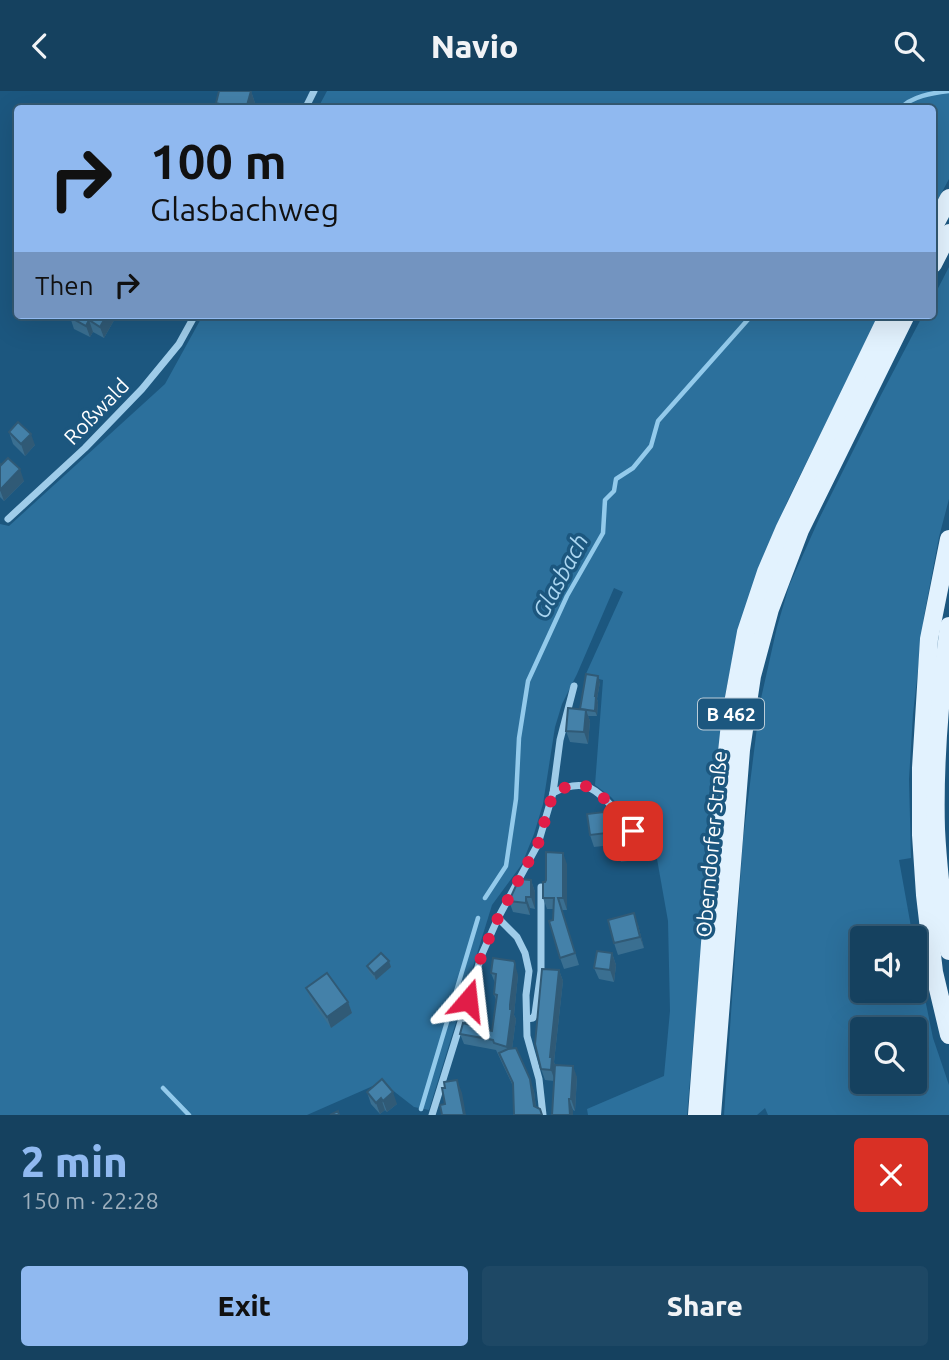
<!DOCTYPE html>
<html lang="en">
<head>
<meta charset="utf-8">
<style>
	body { margin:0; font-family:Ubuntu,sans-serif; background:#1e4865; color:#f1f3f6; height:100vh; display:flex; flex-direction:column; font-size:26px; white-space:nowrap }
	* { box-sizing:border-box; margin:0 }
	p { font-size:23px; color:#9dafbd }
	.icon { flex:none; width:38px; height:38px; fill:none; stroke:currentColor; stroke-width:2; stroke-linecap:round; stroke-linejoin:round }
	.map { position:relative; height:1024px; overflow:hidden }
	.details { display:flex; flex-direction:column; background:#15415f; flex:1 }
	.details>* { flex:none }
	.top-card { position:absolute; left:14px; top:14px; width:922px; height:214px; border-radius:7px; box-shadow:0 7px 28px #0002,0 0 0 2px #345a74; background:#90b9f0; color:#111; overflow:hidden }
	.tools { position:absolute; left:850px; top:835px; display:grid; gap:14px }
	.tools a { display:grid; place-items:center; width:77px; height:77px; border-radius:7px; background:#15415f; box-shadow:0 7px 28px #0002,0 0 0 2px #345a74; font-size:35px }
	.pin { position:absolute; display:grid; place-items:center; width:60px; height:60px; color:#fff; margin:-30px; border-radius:14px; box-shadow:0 4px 10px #0006 }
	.me { position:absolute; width:77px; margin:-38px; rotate:17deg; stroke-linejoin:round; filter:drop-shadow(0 0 5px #0008) }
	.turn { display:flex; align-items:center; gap:24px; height:147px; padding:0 21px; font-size:32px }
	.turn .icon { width:91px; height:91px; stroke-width:2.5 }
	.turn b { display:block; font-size:49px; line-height:60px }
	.then { display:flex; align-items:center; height:66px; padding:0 21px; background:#0003; gap:14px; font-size:26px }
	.round { display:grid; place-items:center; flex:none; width:74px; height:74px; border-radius:7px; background:#1e4865 }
	.headline { display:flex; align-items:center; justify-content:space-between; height:119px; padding:0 21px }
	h1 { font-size:42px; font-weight:800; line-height:52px; color:#90b9f0 }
	.primary-button { display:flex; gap:14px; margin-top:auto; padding:14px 21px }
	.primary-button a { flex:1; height:80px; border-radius:7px; background:#90b9f0; color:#111; font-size:28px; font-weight:800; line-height:80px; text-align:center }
	.primary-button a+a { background:#1e4865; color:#f1f3f6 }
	header { display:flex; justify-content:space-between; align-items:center; height:91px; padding:0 21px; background:#15415f; font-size:32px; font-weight:800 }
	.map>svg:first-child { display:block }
</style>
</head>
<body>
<header><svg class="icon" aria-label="back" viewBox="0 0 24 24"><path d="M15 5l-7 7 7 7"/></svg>Navio<svg class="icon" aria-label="search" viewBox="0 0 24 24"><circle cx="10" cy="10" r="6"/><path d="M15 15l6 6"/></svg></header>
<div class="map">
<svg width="949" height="1024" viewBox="0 0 949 1024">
	<rect width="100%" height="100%" fill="#1c577f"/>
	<g fill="#2c709c" fill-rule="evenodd">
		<polygon points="327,0 949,0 949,88 933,118 933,18 318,17"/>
		<path d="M949,176V408L939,446L924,525L913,623L909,688L911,767L899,769L913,847H863V900H915V859L933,947L949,994V1024H768L765,1017L757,1024H724L743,749L760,612L777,536L789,495L819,428L881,304L923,224H933V207ZM863,938H915V990H863Z"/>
		<polygon points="203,224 879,224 787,411 750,505 733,565 724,610 715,698 687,1024 588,1024 587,1018 664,985 670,920 668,830 657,768 626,723 611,706 595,694 603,589 585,585 623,501 614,497 577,583 562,613 555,636 543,713 534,743 522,773 492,814 429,1019 414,1016 382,991 307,1024 0,1024 0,433 9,435 165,293"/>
	</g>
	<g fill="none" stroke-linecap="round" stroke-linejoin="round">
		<g stroke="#93caeb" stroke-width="4.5">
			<path d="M900,18C911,5 933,2 949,0"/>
			<polyline points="485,807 506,775 516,708 519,647 528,590 567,505 603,442 605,409 614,400 616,388 633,377 651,355 658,330 752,224"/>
			<polyline points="163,997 189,1024"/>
			<polyline points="421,1018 478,827"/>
		</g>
		<g stroke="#9fcce9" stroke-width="7">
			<polyline points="305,18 314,0"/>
			<polyline points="8,428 85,357 142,298 179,253 195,224"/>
			<path d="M553,702C562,697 573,693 585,695C601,699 622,727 633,740"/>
			<polyline points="498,827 517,846 525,862 529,880 526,904 527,945 539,988 543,1024"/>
			<polyline points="527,928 533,927 535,923 541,880 541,796"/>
			<polyline points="432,1024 482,863 498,827 538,753 553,702 560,649 574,595"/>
		</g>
		<g stroke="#e2f2fe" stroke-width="18">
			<polyline points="933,137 949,107"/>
			<polyline points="933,173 949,142"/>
			<polyline points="949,448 929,548 921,677 921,744 925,804 934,881 949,944"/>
			<path d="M949,535C940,603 934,670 936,738C938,779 943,819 949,860"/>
			<polyline points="697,1024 718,747 731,623 746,541 766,481 784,439 888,224"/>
			<polyline points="712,1024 741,659 752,585 770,518 800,439 906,224"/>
		</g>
	</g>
	<g fill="#3a6f91">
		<polygon points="251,0 257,18 218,18 216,12"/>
		<polygon points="117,224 104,247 93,241 90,246 74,238 70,226"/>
		<polygon points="9,341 35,354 25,365 13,353"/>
		<polygon points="0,373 24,390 4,410 0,406"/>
		<polygon points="600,591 597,608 598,611 597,625 588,625 590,630 588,653 570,651 566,640"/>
		<polygon points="604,721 609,732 612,754 594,756 590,744"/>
		<polygon points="631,752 634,769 621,771 619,765"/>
		<polygon points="567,773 567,819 562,819 579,874 564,878 560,867 553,829 553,818 547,818 543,807"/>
		<polygon points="531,789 535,801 535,818 530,817 530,824 513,821 509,810"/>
		<polygon points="638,834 644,857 618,864 614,852"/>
		<polygon points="612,862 616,874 614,891 599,888 594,877"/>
		<polygon points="389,870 391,876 376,889 369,881 367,875"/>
		<polygon points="559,879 563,890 554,971 555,974 577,986 575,1020 573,1019 554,990 545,989 541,978"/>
		<polygon points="491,882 518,884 514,924 516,928 512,958 534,1000 536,1017 542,1024 513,995 496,959 464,953 460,943 492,940 496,909 494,903 495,892"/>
		<polygon points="306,897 348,911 352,922 331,937 311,909"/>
		<polygon points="367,1001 397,1013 387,1021 385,1019 380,1023 371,1013"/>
	</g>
	<g fill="#305a76">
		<polygon points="251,0 257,18 246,18"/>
		<polygon points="107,224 117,224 104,247 100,236"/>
		<polygon points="89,229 93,241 90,246 86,235"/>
		<polygon points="31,343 35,354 25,365 21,353"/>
		<polygon points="20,378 24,390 4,410 0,399"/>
		<polygon points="598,585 600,591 597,608 598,611 597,625 595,620 595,605"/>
		<polygon points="586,619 590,630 588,653 584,641"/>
		<polygon points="604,721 609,732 612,754 607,742"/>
		<polygon points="563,762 567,773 567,819 563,807"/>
		<polygon points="531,789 535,801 535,818 531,806"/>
		<polygon points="526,806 530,817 530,824 526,812"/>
		<polygon points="634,822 638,834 644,857 640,846"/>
		<polygon points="612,862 616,874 614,891 610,879"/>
		<polygon points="389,870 391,876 376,889 374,883"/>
		<polygon points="514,870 518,884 514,924 516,928 511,966 507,956"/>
		<polygon points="559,879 563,890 554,971 556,977 555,990 551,979 550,966"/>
		<polygon points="348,911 352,922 331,937 327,926"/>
		<polygon points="573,975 577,986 575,1020 571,1008"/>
		<polygon points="530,988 534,1000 537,1024 534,1015"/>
		<polygon points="457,989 462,1002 466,1024 464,1024"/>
		<polygon points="393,1001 397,1013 387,1021 383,1010"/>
		<polygon points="381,1007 385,1019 380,1023 376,1012"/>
		<polygon points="569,1008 573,1019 573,1024 570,1024"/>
	</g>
	<g fill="#4481a9" stroke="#305a76" stroke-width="2">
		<polygon points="219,0 251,0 246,18 225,18 226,15 216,12"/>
		<polygon points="71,224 107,224 100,236 89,229 86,235 70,226"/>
		<polygon points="18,331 31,343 21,353 9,341"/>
		<polygon points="8,367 20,378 0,399 0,373 1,374"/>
		<polygon points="586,583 598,585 595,605 596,605 595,620 580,618"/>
		<polygon points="568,617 586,619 584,641 566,640"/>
		<polygon points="604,721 607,742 590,744 587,723"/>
		<polygon points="629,746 631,763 619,765 616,748"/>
		<polygon points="546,761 563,762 563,807 558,807 575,862 560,867 549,830 553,829 554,807 543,807 543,791 545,791 546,789"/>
		<polygon points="519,788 531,789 531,806 526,806 526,812 509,810"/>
		<polygon points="634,822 640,846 614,852 608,829"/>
		<polygon points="597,860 612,862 610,879 594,877"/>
		<polygon points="381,862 389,870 374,883 367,875"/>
		<polygon points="493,867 514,870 515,873 510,914 510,918 512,918 507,956 494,952 493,949 460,943 463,932 492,940 497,904 494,903 496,883 491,882"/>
		<polygon points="542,878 559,879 550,966 552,966 551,979 541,978 535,953"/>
		<polygon points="327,882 348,911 327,926 306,897"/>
		<polygon points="516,957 530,988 534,1015 540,1018 542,1024 514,1024 513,992 499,962 508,958"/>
		<polygon points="555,974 573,975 571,1008 569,1008 570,1024 552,1024"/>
		<polygon points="382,988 393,1001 383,1010 381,1007 376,1012 367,1001"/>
		<polygon points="457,989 464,1024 442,1024 440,1014 445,1013 442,997 445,997 444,991"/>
		<polygon points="338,1020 339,1024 330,1024"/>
	</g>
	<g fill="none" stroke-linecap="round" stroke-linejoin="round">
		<path stroke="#e11d48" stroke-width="12" stroke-dasharray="0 21.6" d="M468,909L482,863L498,827L538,753L553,702C562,697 573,693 585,695C601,699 622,727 633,740"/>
	</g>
	<g text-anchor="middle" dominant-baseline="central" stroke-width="7" stroke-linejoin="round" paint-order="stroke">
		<rect fill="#1c577f" stroke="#bbcdd9" stroke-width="2" x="698" y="607.5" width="66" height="31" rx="5"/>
		<g font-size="19" font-weight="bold" fill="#fff">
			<text x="731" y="623">B 462</text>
		</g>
		<g font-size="21" fill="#fff" stroke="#1c577f">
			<text transform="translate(96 320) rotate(-46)">Roßwald</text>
			<text transform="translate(711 753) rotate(-85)">Oberndorfer Straße</text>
		</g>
		<g font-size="23" font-style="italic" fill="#abd6f1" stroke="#1c577f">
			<text transform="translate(560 485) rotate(-62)">Glasbach</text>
		</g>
	</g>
</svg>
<div class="tools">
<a><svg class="icon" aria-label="sound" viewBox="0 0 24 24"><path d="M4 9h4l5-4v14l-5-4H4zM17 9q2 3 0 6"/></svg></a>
<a><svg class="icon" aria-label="search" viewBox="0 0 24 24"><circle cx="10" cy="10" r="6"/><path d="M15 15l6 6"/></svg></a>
</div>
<div class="pin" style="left:633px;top:740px;background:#d93025"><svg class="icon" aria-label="arrive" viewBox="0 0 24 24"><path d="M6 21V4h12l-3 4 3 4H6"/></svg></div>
<svg class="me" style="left:468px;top:909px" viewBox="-20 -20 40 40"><path d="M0-17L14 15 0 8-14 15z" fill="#e11d48" stroke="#fff" stroke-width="4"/></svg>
<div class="top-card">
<div class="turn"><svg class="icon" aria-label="right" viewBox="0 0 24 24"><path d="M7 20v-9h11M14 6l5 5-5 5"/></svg><div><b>100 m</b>Glasbachweg</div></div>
<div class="then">Then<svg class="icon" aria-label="right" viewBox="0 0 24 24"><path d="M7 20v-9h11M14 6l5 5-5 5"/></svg></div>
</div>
</div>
<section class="details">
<div class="headline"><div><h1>2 min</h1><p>150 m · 22:28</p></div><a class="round" style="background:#d93025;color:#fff"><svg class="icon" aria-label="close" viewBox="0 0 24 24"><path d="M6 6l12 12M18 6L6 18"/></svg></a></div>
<div class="primary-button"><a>Exit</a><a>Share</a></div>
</section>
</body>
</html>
